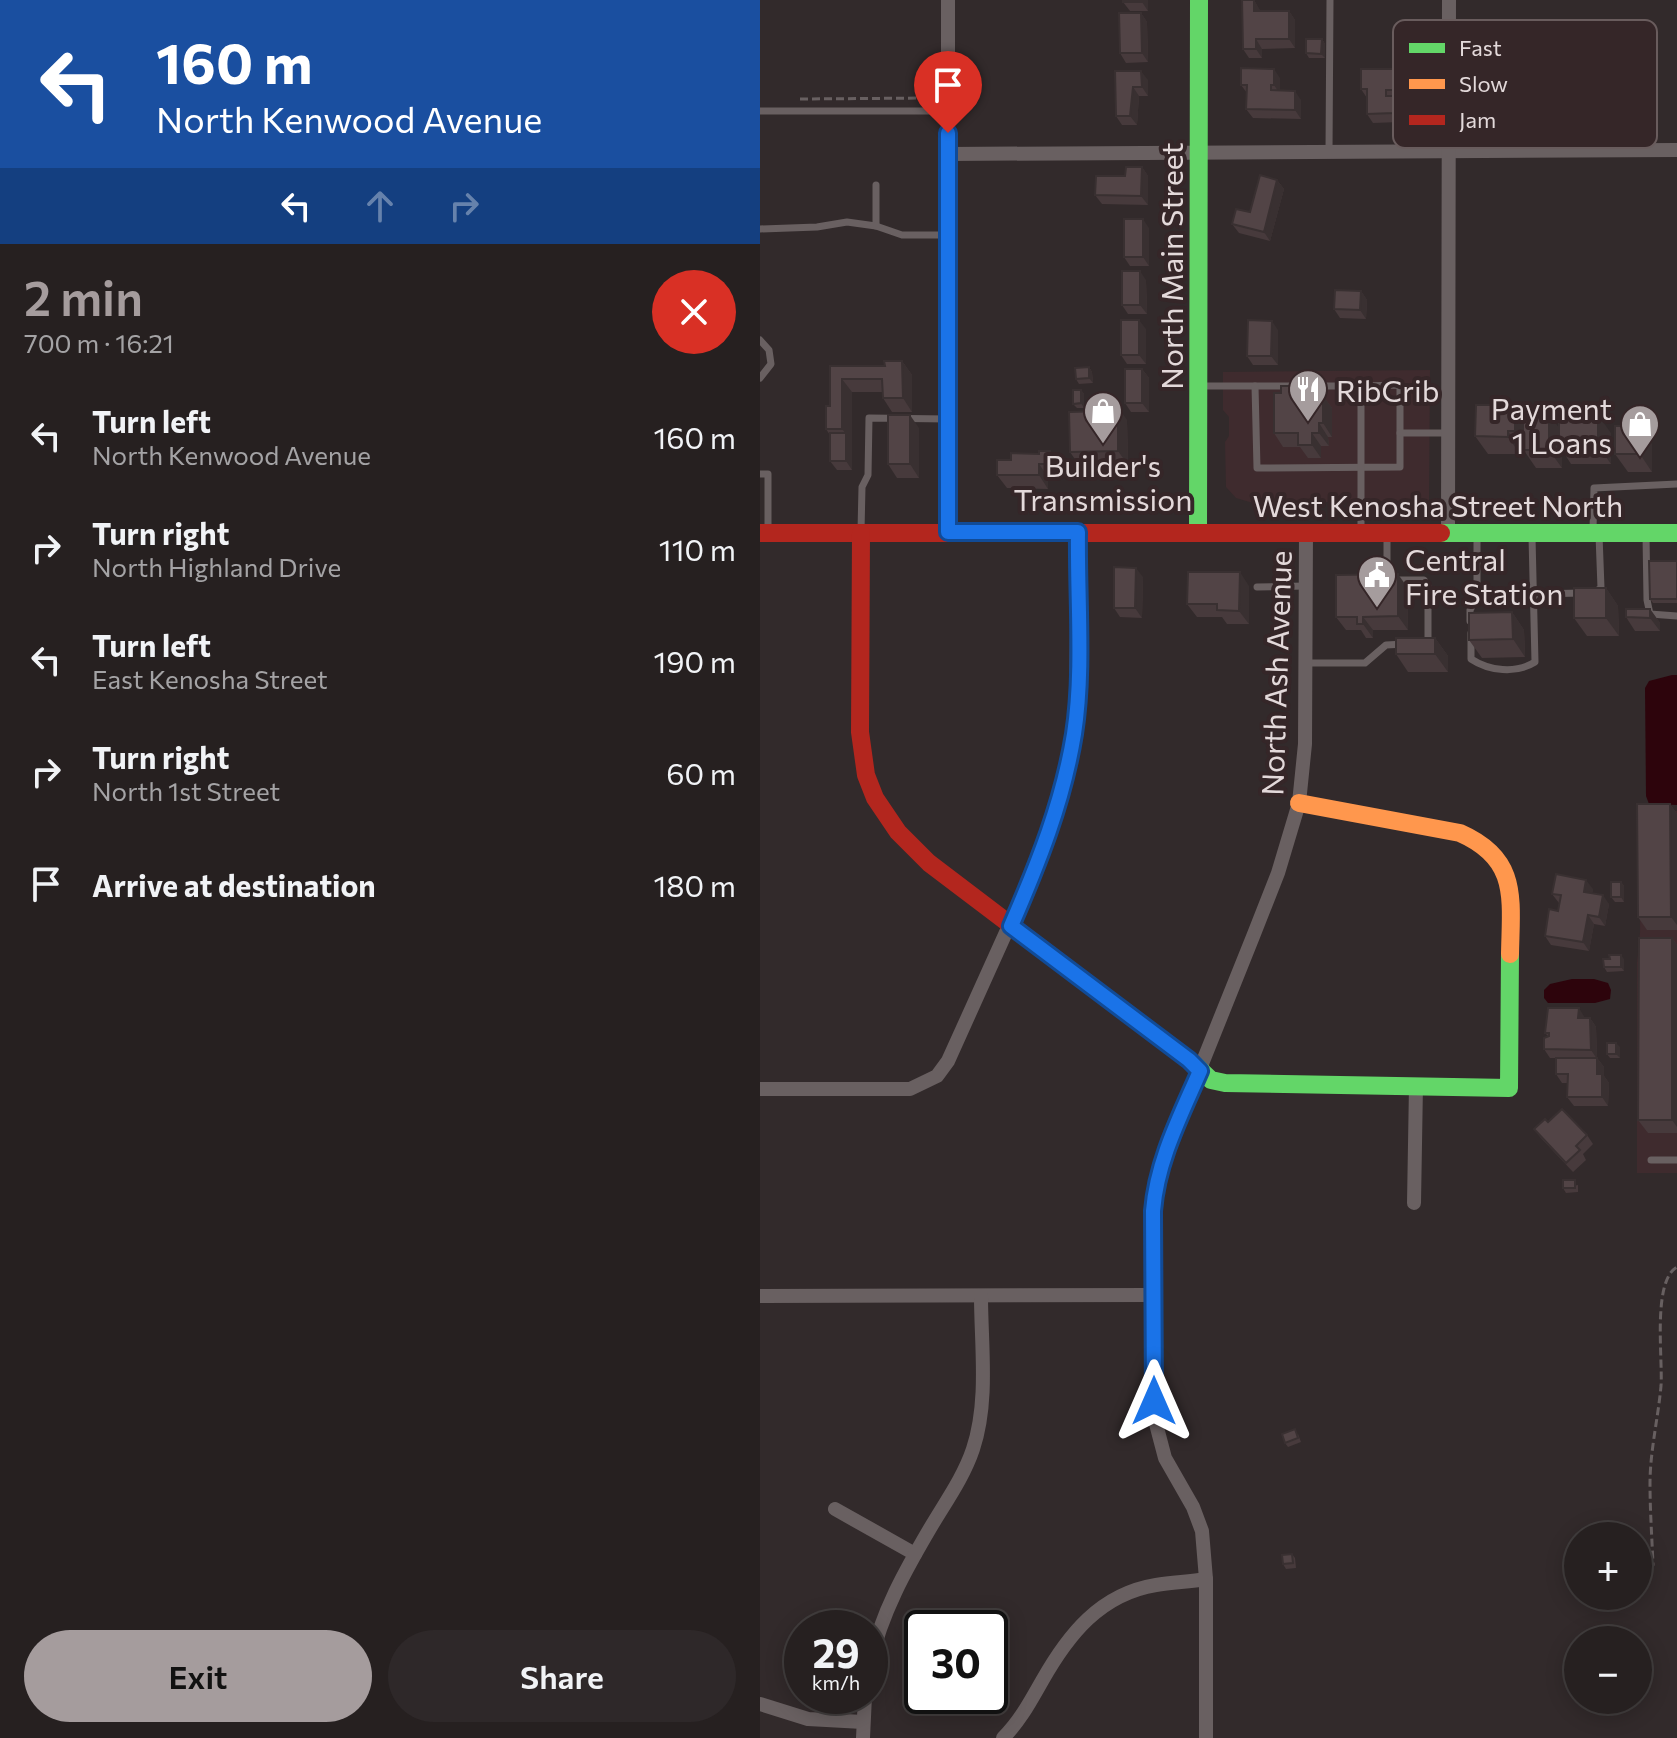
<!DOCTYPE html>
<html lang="en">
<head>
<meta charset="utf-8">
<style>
	body { margin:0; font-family:Commissioner,sans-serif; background:#2e2829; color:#f1f3f6; height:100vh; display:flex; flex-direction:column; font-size:30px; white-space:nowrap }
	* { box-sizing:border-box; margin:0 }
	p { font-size:26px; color:#a4a3a5 }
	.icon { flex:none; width:44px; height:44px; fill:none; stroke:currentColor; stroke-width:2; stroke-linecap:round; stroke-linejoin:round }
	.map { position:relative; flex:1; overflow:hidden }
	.sheet { display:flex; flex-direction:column; background:#262020; width:760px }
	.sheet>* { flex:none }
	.top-card { background:#1a4fa0; color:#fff; overflow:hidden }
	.buttons { position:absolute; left:804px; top:1522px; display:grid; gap:16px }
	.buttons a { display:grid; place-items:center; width:88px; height:88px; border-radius:50%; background:#262020; box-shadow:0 4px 20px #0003,0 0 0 2px #423e3e; font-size:40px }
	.speed { position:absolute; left:24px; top:1610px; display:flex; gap:16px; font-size:40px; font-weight:700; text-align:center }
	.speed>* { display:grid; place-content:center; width:104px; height:104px; border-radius:50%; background:#262020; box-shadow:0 4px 20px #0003,0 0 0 2px #423e3e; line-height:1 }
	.speed small { font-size:20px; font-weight:400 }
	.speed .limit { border:4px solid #111; border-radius:12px; background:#fff; color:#111 }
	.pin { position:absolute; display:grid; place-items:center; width:68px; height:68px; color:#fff; margin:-82px -34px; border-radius:50% 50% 50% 0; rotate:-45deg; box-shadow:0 0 8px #0007 }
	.pin .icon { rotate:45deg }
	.me { position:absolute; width:88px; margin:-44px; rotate:0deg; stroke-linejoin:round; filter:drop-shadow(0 0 6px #0008) }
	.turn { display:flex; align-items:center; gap:28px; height:168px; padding:0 24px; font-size:36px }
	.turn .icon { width:104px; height:104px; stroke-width:2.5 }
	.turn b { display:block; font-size:56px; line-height:68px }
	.lanes { display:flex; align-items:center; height:76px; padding:0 24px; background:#0003; justify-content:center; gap:40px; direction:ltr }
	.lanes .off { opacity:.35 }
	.round { display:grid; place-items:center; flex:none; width:84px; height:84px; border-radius:42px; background:#2e2829 }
	.headline { display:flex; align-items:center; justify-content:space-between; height:136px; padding:0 24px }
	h1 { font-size:48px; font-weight:600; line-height:60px; color:#a59c9d }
	.primary-button { display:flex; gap:16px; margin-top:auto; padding:16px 24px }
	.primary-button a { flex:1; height:92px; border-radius:48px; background:#a59c9d; color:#111; font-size:32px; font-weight:600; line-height:92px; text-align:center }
	.primary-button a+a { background:#2e2829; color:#f1f3f6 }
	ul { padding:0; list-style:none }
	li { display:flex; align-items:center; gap:24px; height:112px; padding:0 24px }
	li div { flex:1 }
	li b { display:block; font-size:30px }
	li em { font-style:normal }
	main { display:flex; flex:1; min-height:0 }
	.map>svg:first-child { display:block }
</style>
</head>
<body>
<main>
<section class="sheet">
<div class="top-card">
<div class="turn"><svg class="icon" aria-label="left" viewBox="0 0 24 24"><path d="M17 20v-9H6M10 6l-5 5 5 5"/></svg><div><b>160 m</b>North Kenwood Avenue</div></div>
<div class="lanes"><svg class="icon" aria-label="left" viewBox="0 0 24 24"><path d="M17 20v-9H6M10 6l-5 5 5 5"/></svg><svg class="icon off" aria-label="ahead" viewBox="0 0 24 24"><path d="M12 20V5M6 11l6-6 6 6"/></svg><svg class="icon off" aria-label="right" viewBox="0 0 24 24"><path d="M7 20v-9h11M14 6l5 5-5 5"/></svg></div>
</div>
<div class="headline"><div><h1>2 min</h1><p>700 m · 16:21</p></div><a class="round" style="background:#d93025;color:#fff"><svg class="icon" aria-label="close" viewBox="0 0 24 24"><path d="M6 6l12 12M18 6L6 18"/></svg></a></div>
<ul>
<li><svg class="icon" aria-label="left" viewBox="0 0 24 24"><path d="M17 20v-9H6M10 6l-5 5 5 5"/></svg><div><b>Turn left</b><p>North Kenwood Avenue</p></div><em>160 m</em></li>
<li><svg class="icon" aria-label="right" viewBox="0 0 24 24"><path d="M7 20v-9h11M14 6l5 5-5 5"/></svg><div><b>Turn right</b><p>North Highland Drive</p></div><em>110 m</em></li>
<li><svg class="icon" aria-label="left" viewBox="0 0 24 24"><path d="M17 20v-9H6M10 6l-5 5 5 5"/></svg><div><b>Turn left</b><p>East Kenosha Street</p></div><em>190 m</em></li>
<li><svg class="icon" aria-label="right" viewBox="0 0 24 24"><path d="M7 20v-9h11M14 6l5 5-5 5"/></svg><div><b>Turn right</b><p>North 1st Street</p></div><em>60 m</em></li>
<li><svg class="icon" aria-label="arrive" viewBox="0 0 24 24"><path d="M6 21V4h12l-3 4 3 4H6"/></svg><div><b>Arrive at destination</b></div><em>180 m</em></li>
</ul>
<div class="primary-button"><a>Exit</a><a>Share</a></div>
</section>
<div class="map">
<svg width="917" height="1738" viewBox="0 0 917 1738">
	<rect width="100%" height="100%" fill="#322a2b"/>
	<g fill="#3f2b2e">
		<polygon points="670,370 669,501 493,503 476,498 466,487 465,442 469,436 469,417 463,410 463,372"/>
		<polygon points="881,811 917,811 917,1173 877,1173 877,962 880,933"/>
	</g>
	<g fill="#2d040c">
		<polygon points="912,675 917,675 917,805 889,804 886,796 885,688 889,681"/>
		<polygon points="812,979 834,979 848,983 851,990 850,999 835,1003 788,1003 784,998 784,990 790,984"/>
	</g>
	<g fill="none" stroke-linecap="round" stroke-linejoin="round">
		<g stroke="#686061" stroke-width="3" stroke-dasharray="8 4" stroke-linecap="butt">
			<polyline points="40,99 171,98"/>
			<path d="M889,1569L893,1565C892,1538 890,1511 890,1484C890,1451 898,1419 901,1386C903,1359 892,1281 917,1267"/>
		</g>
		<g stroke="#696061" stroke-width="7">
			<polyline points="0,111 188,111"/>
			<polyline points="569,152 570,0"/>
			<polyline points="116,226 116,185"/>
			<polyline points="0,229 57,227 87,222 116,226 142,235 187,235"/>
			<polyline points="0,340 9,350 11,364 0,378"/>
			<polyline points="441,386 537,386"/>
			<polyline points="495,386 497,468 640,467 640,385 601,386"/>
			<polyline points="553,386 601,386 601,530"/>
			<polyline points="640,433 688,433"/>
			<polyline points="0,474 8,474 8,531"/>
			<polyline points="833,530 834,488 917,484"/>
			<polyline points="101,531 102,487 108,475 109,418 188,419"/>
			<polyline points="627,534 627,580 664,580 668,586 668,639 665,643"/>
			<polyline points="886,535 887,600 890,614 917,616"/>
			<polyline points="497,587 545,586"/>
			<polyline points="835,592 841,588 839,535"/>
			<polyline points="773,594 823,593"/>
			<polyline points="710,621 710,610 717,597 717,535"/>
			<path d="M711,633V659C729,671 756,674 775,662L772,537"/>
			<polyline points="546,663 605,663 626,645 645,644"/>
			<polyline points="891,1160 917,1160"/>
		</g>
		<g stroke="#696061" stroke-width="14">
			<polyline points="188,154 917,150"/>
			<polyline points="188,532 188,0"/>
			<polyline points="688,532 689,0"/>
			<polyline points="0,1089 150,1089 177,1076 188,1061 285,846 309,761 316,706 318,532"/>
			<polyline points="654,1203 656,1085"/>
			<polyline points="0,1296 394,1295"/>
			<polyline points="75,1509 155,1554"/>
			<path d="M110,1664C121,1613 146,1569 172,1525C187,1500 204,1476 213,1449C229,1401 221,1345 221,1296"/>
			<polyline points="0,1704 48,1719 103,1722"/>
			<polyline points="103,1738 105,1696"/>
			<path d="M243,1738C260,1721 270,1702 282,1681C308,1635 340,1594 396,1585C413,1582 429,1582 446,1579"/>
			<polyline points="446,1738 446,1579 442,1531 433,1507 405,1458 395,1420 393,1211 399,1171 494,934 518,873 539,803 545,744 546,532"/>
		</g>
		<g stroke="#63d668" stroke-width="18">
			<polyline points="438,532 439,0"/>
			<polyline points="681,533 917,533"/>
			<polyline points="434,1064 451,1080 465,1083 749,1088 750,954"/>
		</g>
		<path stroke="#ff974d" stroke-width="18" d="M539,803L700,833C759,859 751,898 750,954"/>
		<g stroke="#b3261e" stroke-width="18">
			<polyline points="0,533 681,533"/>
			<polyline points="101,533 100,732 106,775 115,798 138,832 169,863 434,1064"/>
		</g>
	</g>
	<g fill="#473a3c">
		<polygon points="388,0 388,11 370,11 363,2"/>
		<polygon points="494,0 500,11 529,11 535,20 535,48 502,49 502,58 489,58 483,49"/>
		<polygon points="381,13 387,22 388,62 366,63 360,53"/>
		<polygon points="562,39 565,44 565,58 549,58 546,53"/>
		<polygon points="646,69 653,78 653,99 635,99 640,105 640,122 613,123 607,114 607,98 601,89"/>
		<polygon points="355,71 388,80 388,96 379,96 377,125 362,125 356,116"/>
		<polygon points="520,78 520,90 541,100 541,119 493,118 486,109 487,93 481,85"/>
		<polygon points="382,167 388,176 388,205 342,204 335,195"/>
		<polygon points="517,180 524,189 510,241 479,233 472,224 490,212"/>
		<polygon points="389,228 389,266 370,266 364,257"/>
		<polygon points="386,280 387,314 368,314 362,305"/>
		<polygon points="601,291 607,300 606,319 580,318 574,309"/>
		<polygon points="386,329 386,364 367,364 361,355"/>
		<polygon points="518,330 518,365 493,365 487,356"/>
		<polygon points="142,361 152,375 152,412 132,412 123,398 123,392 92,392 92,470 77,470 70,461 70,435 66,429 70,406 70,366 125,366"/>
		<polygon points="329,367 332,372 333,383 319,384 316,379"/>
		<polygon points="382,369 389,378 389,412 371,412 365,403"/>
		<polygon points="321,390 324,394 324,408 317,408 313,404"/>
		<polygon points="566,395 566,400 572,408 572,437 568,437 569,446 561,446 561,458 548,458 540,447 523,447 514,433"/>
		<polygon points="755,405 763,417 799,427 851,433 851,464 811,464 802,450 802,468 776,468 763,449 760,449 760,454 728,454 715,436"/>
		<polygon points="344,411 367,420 368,465 319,465 310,452"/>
		<polygon points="159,428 159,478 137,478 128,464"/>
		<polygon points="892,444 892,472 868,472 855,454"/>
		<polygon points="251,460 299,464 299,477 288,477 288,489 247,488 237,475"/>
		<polygon points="917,561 917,603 893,603 890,599"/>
		<polygon points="383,577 382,618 360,617 354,608"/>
		<polygon points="489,586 489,624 467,624 462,617 437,617 427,604"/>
		<polygon points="647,587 648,630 613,630 613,638 606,638 601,630 586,630 576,617"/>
		<polygon points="846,588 858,606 859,636 827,636 814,618"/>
		<polygon points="890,609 900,623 900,631 875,631 866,617"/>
		<polygon points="752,612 764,630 765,657 722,658 709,640"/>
		<polygon points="675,638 688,656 688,672 648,672 636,654"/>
		<polygon points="910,804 917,814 917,930 887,930 878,917"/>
		<polygon points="861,882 864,886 864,902 855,902 851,897"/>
		<polygon points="833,889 832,893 849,904 845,926 834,924 829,951 791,945 785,936 798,911 799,903 792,894"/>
		<polygon points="912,938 917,945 917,1133 888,1133 878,1120"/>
		<polygon points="864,959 864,971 847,972 844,967"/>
		<polygon points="830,1018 836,1027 837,1058 844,1067 844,1076 849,1083 848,1106 814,1106 807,1097 807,1083 802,1083 796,1074 796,1058 790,1058 784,1049 788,1036 785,1033"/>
		<polygon points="860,1047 860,1058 850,1058 847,1054"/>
		<polygon points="788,1122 827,1135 833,1144 823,1154 826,1160 813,1172 781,1138 774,1129"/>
		<polygon points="818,1185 818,1192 806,1193 803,1188"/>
		<polygon points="538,1434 541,1442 528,1447 525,1443"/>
		<polygon points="532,1554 535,1558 536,1568 526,1569 523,1564"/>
	</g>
	<g fill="#393031">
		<polygon points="382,0 388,0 388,11 382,2"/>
		<polygon points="494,0 500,10 500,20 494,11"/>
		<polygon points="529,11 535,20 535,48 529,39"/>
		<polygon points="381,13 387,22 388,62 382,53"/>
		<polygon points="496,39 502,49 502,58 496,49"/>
		<polygon points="562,39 565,44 565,58 561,54"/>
		<polygon points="514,69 520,78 520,94 514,85"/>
		<polygon points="646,69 653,78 653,99 647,90"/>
		<polygon points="381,71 388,80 388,96 382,87"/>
		<polygon points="373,87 379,96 377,125 370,116"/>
		<polygon points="535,91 541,100 541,119 535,110"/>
		<polygon points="634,96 640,105 640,122 634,113"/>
		<polygon points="382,167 388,176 388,205 381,196"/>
		<polygon points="517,180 524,189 510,241 504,232"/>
		<polygon points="383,219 389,228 389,266 383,257"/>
		<polygon points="380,271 386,280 387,314 380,305"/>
		<polygon points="601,291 607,300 606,319 600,310"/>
		<polygon points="379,320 386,329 386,364 379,355"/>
		<polygon points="512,321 518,330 518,365 511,356"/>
		<polygon points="142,361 152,375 152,412 143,398"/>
		<polygon points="329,367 332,372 333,383 329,378"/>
		<polygon points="382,369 389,378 389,412 382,403"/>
		<polygon points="82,379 92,392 92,470 86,461 86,434 82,429"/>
		<polygon points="557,381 566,395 566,400 572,408 572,437 563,423 557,395"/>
		<polygon points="321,390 324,394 324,408 321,403"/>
		<polygon points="755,405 768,423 767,449 755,431"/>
		<polygon points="358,407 367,420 368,465 358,451"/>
		<polygon points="789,414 802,432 799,446 802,450 802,468 789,450"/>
		<polygon points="150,415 159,428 159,478 150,464"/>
		<polygon points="838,415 851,433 851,464 838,446"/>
		<polygon points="559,423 568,437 569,446 559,433"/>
		<polygon points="880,426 892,444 892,472 880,454"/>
		<polygon points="748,431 760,449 760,454 748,437"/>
		<polygon points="552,433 561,446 561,458 552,445"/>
		<polygon points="290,451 299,464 299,477 290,464"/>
		<polygon points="279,464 288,477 288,489 279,475"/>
		<polygon points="376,568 383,577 382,618 375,608"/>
		<polygon points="480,572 489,586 489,624 479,611"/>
		<polygon points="638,574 647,587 648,630 638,616"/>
		<polygon points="846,588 858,606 859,636 846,618"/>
		<polygon points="890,609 900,623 900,631 890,618"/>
		<polygon points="752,612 764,630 765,657 753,639"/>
		<polygon points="603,617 613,630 613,638 603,624"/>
		<polygon points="675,638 688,656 688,672 675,654"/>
		<polygon points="910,804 917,814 917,925 911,917"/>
		<polygon points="826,880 833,889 831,901 824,892"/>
		<polygon points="861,882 864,886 864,902 861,897"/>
		<polygon points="843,895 849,904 845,926 839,917"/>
		<polygon points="828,915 834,924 829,951 823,942"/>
		<polygon points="912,938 917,945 917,1127 912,1120"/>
		<polygon points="861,955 864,959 864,971 861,967"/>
		<polygon points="819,1008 825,1018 818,1018"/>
		<polygon points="830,1018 836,1027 837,1058 844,1067 844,1076 849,1083 848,1106 842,1097 837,1074 837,1059 831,1050"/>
		<polygon points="856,1043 860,1047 860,1058 856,1054"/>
	</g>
	<g fill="#524446" stroke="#393031" stroke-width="2">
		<rect x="363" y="0" width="19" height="2"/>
		<polygon points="482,0 494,0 494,11 529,11 529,39 496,39 496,49 483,49"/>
		<polygon points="359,13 381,13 382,53 360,53"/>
		<polygon points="546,39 562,39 561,54 546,53"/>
		<polygon points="481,68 514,69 514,85 511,85 511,90 535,91 535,110 486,109 487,85 481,85"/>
		<polygon points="601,69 646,69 647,90 626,90 626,96 634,96 634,113 607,114 607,89 601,89"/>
		<polygon points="355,71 381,71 382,87 373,87 370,116 356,116"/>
		<polygon points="366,167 382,167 381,196 335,195 336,176 365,176"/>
		<polygon points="500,175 517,180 504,232 472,224 476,209 490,212"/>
		<rect x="364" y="219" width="19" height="38"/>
		<rect x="362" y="271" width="18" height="34"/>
		<polygon points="575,290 601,291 600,310 574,309"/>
		<rect x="361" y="320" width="18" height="35"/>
		<polygon points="488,320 512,321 511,356 487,356"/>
		<polygon points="124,361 142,361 143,398 123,398 122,379 82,379 82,429 66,429 66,406 70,406 70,366 125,366"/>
		<polygon points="329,367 329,378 316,379 315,368"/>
		<rect x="365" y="369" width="17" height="34"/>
		<polygon points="557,381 557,395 563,395 563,423 559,423 559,433 552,433 552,445 538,445 538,433 514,433 514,393 521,393 521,386 537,386 537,382"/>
		<polygon points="313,390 321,390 321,403 313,404"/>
		<polygon points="716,405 755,405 755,431 748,431 748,437 715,436"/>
		<polygon points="344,407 358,407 358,451 310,452 309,412 344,411"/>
		<rect x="763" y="414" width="26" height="36"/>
		<rect x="128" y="415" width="22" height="49"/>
		<rect x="799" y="415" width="39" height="31"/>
		<rect x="855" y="426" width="25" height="28"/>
		<rect x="70" y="433" width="16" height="28"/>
		<polygon points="279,451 290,451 290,464 279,464 279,475 237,475 237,460 251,460 251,453 279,454"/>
		<polygon points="889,561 917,561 917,599 890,599"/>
		<polygon points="354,567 376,568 375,608 354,608"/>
		<polygon points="428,572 480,572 479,611 457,610 457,604 427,604"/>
		<polygon points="638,574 638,616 603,617 603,624 597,624 597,617 576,617 576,575"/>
		<rect x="814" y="588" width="32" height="30"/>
		<polygon points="866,609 890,609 890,618 866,617"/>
		<polygon points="752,612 753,639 709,640 709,613"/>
		<rect x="636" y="638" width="39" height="16"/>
		<polygon points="877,804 910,804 911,917 878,917"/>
		<polygon points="796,874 826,880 824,892 843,895 839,917 828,915 823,942 785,936 789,909 798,911 801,895 792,894"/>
		<rect x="851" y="882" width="10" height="15"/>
		<polygon points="879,938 912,938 912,1120 878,1120"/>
		<polygon points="849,955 861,955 861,967 844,967 843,959 850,959"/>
		<polygon points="788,1008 819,1008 818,1018 830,1018 831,1050 784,1049 784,1038 789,1036 789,1033 785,1033"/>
		<rect x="847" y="1043" width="9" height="11"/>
		<polygon points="796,1058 837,1058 837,1074 842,1074 842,1097 807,1097 808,1074 796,1074"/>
		<polygon points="802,1109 827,1135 816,1146 820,1150 806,1163 774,1129 785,1119 788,1122"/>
		<rect x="803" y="1180" width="12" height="8"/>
		<polygon points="535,1429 538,1438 525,1443 522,1434"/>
		<polygon points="532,1554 533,1563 523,1564 522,1555"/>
	</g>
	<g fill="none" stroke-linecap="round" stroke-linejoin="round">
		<g stroke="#114b97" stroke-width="20">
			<path id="route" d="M188,133V532H318C317,598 324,670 314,734C303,802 278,864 251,926L429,1060L440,1071C420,1117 397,1161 393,1211L394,1401"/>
		</g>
		<use href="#route" stroke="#1a73e8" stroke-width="14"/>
	</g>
	<defs>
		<g id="restaurant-pin" transform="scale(2)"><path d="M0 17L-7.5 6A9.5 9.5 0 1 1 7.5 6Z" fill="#a59c9d" stroke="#352628"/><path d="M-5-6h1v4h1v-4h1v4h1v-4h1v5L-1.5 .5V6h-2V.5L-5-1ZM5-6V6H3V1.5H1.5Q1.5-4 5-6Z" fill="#fff"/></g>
		<g id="shop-pin" transform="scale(2)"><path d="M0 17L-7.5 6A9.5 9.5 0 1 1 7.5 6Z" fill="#a59c9d" stroke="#352628"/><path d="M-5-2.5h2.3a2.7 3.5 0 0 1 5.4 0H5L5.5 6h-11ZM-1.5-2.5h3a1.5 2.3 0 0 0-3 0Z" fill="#fff"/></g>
		<g id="civic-pin" transform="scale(2)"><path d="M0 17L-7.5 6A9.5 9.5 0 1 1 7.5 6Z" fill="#a59c9d" stroke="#352628"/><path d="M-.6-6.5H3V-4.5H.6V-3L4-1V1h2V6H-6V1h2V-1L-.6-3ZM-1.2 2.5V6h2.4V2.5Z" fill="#fff"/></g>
	</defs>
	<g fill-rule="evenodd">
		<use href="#restaurant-pin" x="548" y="389"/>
		<use href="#shop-pin" x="343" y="411"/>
		<use href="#shop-pin" x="880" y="424"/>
		<use href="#civic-pin" x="617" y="575"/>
	</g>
	<g text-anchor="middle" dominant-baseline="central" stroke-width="8" stroke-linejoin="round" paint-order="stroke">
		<g font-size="30" fill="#e3d9da" stroke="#352628">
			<text transform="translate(410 266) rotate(-90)">North Main Street</text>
			<text x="678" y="504">West Kenosha Street North</text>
			<text transform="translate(515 673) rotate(-88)">North Ash Avenue</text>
		</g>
		<g font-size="30" fill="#e3d9da" stroke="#352628" text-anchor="start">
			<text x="576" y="389">RibCrib</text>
			<text x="852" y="407" text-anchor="end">Payment<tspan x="852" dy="34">1 Loans</tspan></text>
			<text x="343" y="464" text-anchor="middle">Builder's<tspan x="343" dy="34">Transmission</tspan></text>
			<text x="645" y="558">Central<tspan x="645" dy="34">Fire Station</tspan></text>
		</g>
	</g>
	<rect x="633" y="20" width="264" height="128" rx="12" fill="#352628" stroke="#695c5d" stroke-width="2"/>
	<rect x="649" y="43" width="36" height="10" fill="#63d668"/>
	<rect x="649" y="79" width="36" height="10" fill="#ff974d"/>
	<rect x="649" y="115" width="36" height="10" fill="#b3261e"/>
	<g font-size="22" fill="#e3d9da">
		<text x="699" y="56">Fast</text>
		<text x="699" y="92">Slow</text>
		<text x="699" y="128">Jam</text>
	</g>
</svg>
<div class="buttons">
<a>+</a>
<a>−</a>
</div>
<div class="speed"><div>29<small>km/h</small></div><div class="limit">30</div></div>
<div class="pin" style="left:188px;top:133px;background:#d93025"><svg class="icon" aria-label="arrive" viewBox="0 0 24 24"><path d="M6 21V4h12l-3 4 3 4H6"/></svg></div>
<svg class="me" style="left:394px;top:1401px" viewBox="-20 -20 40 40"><path d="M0-17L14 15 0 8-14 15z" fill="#1a73e8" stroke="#fff" stroke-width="4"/></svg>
</div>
</main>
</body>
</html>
